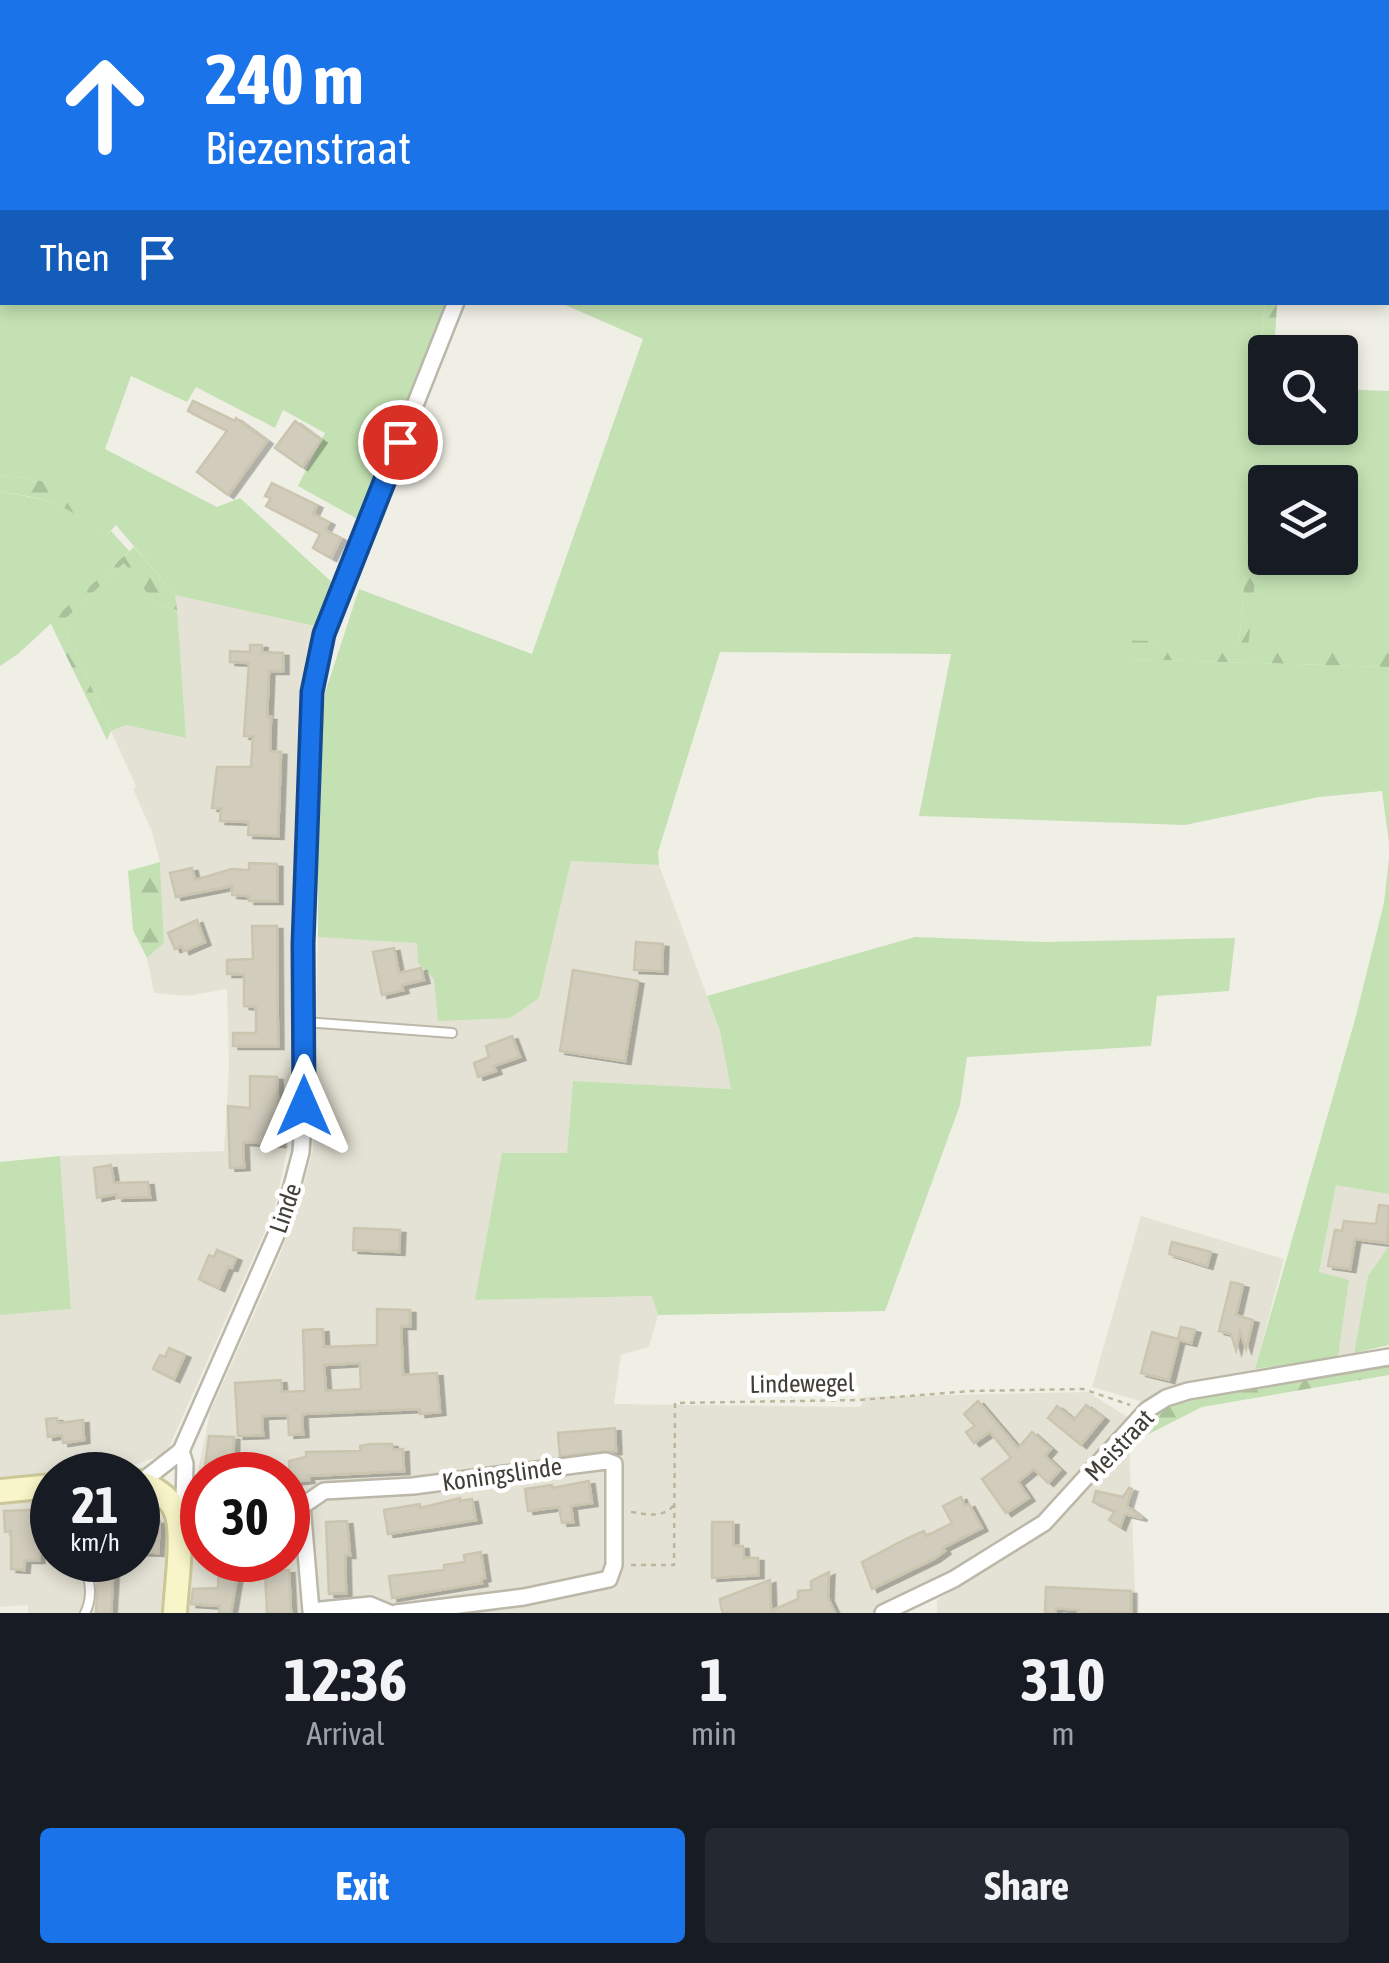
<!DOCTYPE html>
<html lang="en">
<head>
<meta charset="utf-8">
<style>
	body { margin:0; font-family:"Asap Condensed",sans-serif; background:#242831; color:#f1f3f6; height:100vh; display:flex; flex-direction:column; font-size:38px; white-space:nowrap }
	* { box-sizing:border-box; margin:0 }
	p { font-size:32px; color:#9ea1a6 }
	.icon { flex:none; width:55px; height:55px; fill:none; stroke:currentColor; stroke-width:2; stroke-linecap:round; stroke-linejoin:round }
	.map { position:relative; height:1613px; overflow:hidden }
	.side { display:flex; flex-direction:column; background:#171b24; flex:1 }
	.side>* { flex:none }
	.top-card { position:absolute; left:0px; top:0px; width:1390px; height:305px; box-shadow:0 5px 15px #0003; background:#1a73e8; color:#fff; overflow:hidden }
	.controls { position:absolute; left:1248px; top:335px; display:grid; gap:20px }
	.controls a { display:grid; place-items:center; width:110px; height:110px; border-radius:10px; background:#171b24; box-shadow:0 5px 15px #0003; font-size:50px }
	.speed { position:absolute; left:30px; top:1452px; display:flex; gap:20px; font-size:50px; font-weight:700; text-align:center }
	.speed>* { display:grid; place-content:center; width:130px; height:130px; border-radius:50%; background:#171b24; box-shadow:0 5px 15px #0003; line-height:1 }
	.speed small { font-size:25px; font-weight:400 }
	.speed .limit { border:15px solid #d22; background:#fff; color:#111 }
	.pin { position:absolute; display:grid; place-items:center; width:85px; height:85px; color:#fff; margin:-42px; border:5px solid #fff; border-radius:50%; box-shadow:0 2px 10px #0007 }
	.me { position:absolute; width:110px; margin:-55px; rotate:0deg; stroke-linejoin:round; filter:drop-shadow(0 0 8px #0008) }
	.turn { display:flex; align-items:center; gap:35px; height:210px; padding:0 40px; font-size:45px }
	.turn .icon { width:130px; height:130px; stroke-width:2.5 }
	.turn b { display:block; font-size:70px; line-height:85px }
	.then { display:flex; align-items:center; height:95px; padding:0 40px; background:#0003; gap:20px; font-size:38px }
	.eta { display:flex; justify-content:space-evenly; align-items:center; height:170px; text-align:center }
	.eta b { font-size:60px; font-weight:700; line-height:70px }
	.cta { display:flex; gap:20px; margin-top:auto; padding:20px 40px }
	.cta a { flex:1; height:115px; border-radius:10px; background:#1a73e8; color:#fff; font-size:40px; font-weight:700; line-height:115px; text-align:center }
	.cta a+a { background:#242831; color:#f1f3f6 }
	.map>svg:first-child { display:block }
</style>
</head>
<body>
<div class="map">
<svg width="1389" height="1613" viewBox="0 0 1389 1613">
	<defs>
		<pattern id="forest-firs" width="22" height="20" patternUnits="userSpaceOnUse" patternTransform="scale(2.5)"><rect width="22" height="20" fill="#c3e1b2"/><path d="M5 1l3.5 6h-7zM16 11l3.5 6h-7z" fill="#a9c29a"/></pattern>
		<filter id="shadow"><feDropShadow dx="5.5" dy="3" stdDeviation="0" flood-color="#0004"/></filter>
	</defs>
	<rect width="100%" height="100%" fill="#f0efe5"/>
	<g fill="#e4e2d4" fill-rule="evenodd">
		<polygon points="175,595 315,626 301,683 294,1003 288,1146 274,1211 166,1454 130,1466 0,1479 0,1315 71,1309 60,1156 224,1151 229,1065 227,989 187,996 154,993 147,958 164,943 160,862 152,832 133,789 136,786 111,731 126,725 186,738"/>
		<path d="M571,861L659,865L720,1031L732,1089L573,1081L567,1154L475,1300L653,1296L658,1315L649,1347L621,1355L614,1404L861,1407L864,1397L1088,1392L1129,1418L1093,1469L1053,1508L963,1566L874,1613H186L190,1511L210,1412L278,1260L298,1207L313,1149L318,937L418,942L426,973L434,978L539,998ZM202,1475H288V1560H202Z"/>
		<polygon points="1336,1184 1389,1194 1389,1246 1368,1276 1354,1353 1338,1357 1349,1280 1319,1273"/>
		<polygon points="1141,1216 1284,1259 1255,1369 1192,1381 1147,1403 1092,1387"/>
		<polygon points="1129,1444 1136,1613 937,1613 937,1600 1032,1541 1063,1516"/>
		<polygon points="138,1496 155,1506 166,1524 168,1550 165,1613 28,1613 28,1605 0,1607 0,1501 52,1497 52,1560 138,1560"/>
	</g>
	<g fill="#c3e1b2" fill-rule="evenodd">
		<polygon points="0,33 2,302 448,303 361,521 298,486 325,433 283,410 275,428 196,387 187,402 131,376 105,449 217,507 240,498 335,585 315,626 175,595 116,525 79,493 34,479 0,476"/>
		<path d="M561,303H1265L1254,428H1340V389L1389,391V649H1247L1262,514L1250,511L1239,646L1128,640V659L1389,667V843L1382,791L1319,797L1185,825L919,816L951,654L720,652L658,852L659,865L571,861L539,998L510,1018L438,1021L434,979L418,963L417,943L318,937V786L325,693L359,589L532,654L643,339ZM1265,482H1340V558H1265Z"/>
		<path d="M0,492C45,498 71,505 105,537L111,531L129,551L18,654L0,666Z"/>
		<polygon points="125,562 156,604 177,610 186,738 126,725 111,731 62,622"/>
		<polygon points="1389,858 1389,1194 1336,1185 1319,1272 1349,1280 1338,1357 1255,1369 1356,1016 1384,903"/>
		<polygon points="915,937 1044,942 1235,938 1229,991 1157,996 1151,1046 967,1057 960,1105 885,1311 658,1315 652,1296 475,1300 502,1153 567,1153 573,1081 731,1089 720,1031 707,996"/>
		<polygon points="60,1156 71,1309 0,1315 0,1162"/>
		<polygon points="1389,1246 1389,1345 1354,1353 1368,1276"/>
	</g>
	<g fill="url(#forest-firs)">
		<polygon points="1265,303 1277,303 1274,352 1265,352 1265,428 1270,429 1254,428"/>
		<path d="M0,476L34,479L79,492L116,525L105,537C71,506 45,497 0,492Z"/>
		<polygon points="1250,511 1262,514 1248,648 1389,649 1389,667 1127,659 1127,640 1239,645"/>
		<polygon points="134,547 175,595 177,610 156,604 124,563 62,622 111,731 107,740 50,622"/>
		<polygon points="160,862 164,943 147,958 133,930 128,871"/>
		<polygon points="1389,1364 1389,1375 1202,1407 1129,1444 1161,1410 1189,1400"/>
	</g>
	<g fill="#d1ccbc" stroke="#cbc5b0" stroke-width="2.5" fill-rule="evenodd" filter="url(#shadow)">
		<polygon points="193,401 235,421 236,418 267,441 228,495 197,472 227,431 188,411"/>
		<polygon points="295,421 321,440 302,467 275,448"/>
		<polygon points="272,483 317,505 313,514 329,522 325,530 341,538 331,558 313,548 320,534 266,506 271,498 265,496"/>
		<polygon points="250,645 262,645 262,652 283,653 283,671 269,671 267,717 271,717 270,751 281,752 278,836 248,835 249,822 220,821 221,808 212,808 217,767 251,767 253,736 244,736 249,663 230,662 230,651 250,652"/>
		<polygon points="249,863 277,864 277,901 249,901 249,896 232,895 232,886 176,897 170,873 192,868 195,880 232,869 249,870"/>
		<polygon points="197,920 205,942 184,951 182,946 175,949 168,933"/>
		<polygon points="252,926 277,926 278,1046 233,1046 233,1033 256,1033 256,1007 244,1006 244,974 227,974 227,960 253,959"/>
		<polygon points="636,942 663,944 662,971 634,970"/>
		<polygon points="394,948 399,973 421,968 424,980 402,985 403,990 382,995 373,952"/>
		<polygon points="573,970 638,981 625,1061 560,1051"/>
		<polygon points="512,1036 520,1057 494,1066 496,1071 478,1077 474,1063 489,1057 486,1046"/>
		<polygon points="250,1076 277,1077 280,1144 243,1142 244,1167 230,1168 228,1106 250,1108"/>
		<polygon points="111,1165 114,1183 148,1182 150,1197 117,1198 116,1194 97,1198 94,1168"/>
		<polygon points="1379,1205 1389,1206 1387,1243 1355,1239 1350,1269 1328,1266 1335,1230 1342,1231 1344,1221 1376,1224"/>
		<polygon points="354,1228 400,1230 399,1252 353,1250"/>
		<polygon points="1172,1242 1211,1252 1207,1266 1169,1254"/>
		<polygon points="217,1250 236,1258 232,1268 228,1267 219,1288 199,1279 209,1255 214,1257"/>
		<polygon points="1231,1282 1243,1285 1236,1315 1253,1320 1246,1349 1240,1331 1236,1350 1231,1334 1219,1331"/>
		<path d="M377,1309L410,1310V1326H401L403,1375L437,1373L440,1412L420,1414V1409L302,1414L303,1434L289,1435L288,1415L262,1416L263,1435L238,1436L235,1383L281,1380L282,1392L305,1391L303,1330L323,1329L324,1347L377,1345ZM360,1363L361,1389L326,1391L324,1365Z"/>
		<polygon points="1181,1327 1195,1330 1191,1343 1179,1340 1169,1380 1141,1373 1152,1332 1178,1339"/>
		<polygon points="169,1348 185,1355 174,1379 153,1369 160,1355 165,1357"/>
		<polygon points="978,1401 1018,1448 1032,1432 1051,1449 1045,1456 1060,1470 1048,1483 1034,1469 1018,1482 1029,1498 1006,1513 982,1479 1011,1458 990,1432 974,1443 966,1432 975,1426 964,1414"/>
		<polygon points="1086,1405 1103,1418 1081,1445 1048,1418 1057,1406 1074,1420"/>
		<polygon points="57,1418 58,1423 83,1420 84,1440 63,1443 62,1435 48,1437 46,1419"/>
		<polygon points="615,1428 616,1451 560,1456 558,1433"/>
		<polygon points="209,1436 234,1437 233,1475 204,1475"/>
		<polygon points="370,1444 392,1444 393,1450 403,1449 404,1471 308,1476 309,1480 290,1482 289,1461 306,1457 306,1452 361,1451 360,1446"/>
		<polygon points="589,1481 592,1503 571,1506 573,1522 562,1523 559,1507 528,1511 525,1489 552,1485 552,1488"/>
		<polygon points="1129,1488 1132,1489 1127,1506 1142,1518 1125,1514 1120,1527 1109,1520 1115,1511 1093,1502 1096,1491 1123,1497"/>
		<polygon points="961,1497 965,1506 969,1504 982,1528 943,1548 945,1551 934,1559 872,1589 862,1562 906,1539 924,1531 926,1536 952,1523 943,1506"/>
		<polygon points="460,1498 460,1501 472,1499 476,1520 388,1534 384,1510 420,1504 420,1508"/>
		<polygon points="52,1509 52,1553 39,1553 39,1560 25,1560 24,1570 11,1569 11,1531 5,1532 4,1511"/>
		<polygon points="140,1520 160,1521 158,1553 138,1552"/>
		<polygon points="347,1521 350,1555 345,1555 346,1593 329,1594 326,1522"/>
		<polygon points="712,1522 733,1522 733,1546 743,1546 744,1558 758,1558 758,1575 712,1578"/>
		<polygon points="481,1552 485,1578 481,1579 482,1583 392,1598 389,1576 444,1570 444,1565 465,1562 464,1555"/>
		<polygon points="99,1560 114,1560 111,1613 96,1613"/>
		<polygon points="219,1564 239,1566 231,1613 219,1613 220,1606 191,1604 193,1589 218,1588"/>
		<polygon points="289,1570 291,1613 267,1613 265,1572"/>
		<polygon points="829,1572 828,1598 835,1613 723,1613 721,1607 720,1599 770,1580 771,1611 798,1599 798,1591 811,1590 811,1581"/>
		<polygon points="1046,1587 1131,1591 1131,1612 1078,1613 1079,1610 1056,1608 1055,1613 1045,1613"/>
	</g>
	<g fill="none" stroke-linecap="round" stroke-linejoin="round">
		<g stroke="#bbb8a9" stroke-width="12">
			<g id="lane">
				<polyline points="305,1022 452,1033"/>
				<path d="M84,1560C89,1578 94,1596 85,1613"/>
			</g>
		</g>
		<g stroke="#bbb8a9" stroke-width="20">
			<g id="street">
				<polyline points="765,0 779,2"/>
				<polyline points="523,2 523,0"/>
				<polyline points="1388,69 1389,69"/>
				<polyline points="140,1483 181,1451"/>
				<polyline points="302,1506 311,1611 370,1605 389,1613"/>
				<polyline points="288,1507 302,1506 324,1491 413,1486 606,1461 614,1464 614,1565 609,1579 524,1597 396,1613"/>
				<polyline points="175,1510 184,1501 185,1464 181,1451 284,1217 301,1152 304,1107 303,944 309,717 324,634 456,302"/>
				<polyline points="883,1613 954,1579 1044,1523 1147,1410 1166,1398 1188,1391 1389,1357"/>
			</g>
		</g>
		<g stroke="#cbc799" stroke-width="28">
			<g id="secondary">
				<path d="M138,1482C151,1486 169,1496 175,1510C185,1531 176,1588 175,1613"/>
				<polyline points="0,1491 52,1486"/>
			</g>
		</g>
		<g stroke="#bbb69c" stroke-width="2.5" stroke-dasharray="5 5" stroke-linecap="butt">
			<path d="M631,1512C648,1514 662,1519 674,1505"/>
			<polyline points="631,1565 674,1565 675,1403 859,1400 971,1391 1083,1389 1130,1405"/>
		</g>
		<use href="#lane" stroke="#fff" stroke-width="8"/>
		<use href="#street" stroke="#fff" stroke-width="15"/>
		<use href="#secondary" stroke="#f8f5c8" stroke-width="22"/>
	</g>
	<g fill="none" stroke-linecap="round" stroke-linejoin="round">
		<g stroke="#114b97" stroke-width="25">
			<polyline id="route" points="304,1106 303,944 312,692 324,634 400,442"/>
		</g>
		<use href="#route" stroke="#1a73e8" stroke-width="18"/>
	</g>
	<g text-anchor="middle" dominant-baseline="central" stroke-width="9" stroke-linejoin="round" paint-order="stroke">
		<g font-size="25" fill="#424036" stroke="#fff">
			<text transform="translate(285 1208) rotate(-71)">Linde</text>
			<text transform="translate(802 1383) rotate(-1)">Lindewegel</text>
			<text transform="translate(1119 1445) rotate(-47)">Meistraat</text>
			<text transform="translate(502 1474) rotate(-8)">Koningslinde</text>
		</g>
	</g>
</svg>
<div class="controls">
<a><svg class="icon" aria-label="search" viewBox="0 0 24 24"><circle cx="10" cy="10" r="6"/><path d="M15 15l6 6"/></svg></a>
<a><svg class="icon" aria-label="layers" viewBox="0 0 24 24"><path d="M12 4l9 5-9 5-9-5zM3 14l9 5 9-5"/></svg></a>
</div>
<div class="speed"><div>21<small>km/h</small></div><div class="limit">30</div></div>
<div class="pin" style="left:400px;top:442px;background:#d93025"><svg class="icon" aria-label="arrive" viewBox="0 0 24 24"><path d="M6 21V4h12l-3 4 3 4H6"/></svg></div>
<svg class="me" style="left:304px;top:1106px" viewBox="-20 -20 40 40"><path d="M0-17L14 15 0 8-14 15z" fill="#1a73e8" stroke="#fff" stroke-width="4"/></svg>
<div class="top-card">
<div class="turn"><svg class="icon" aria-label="ahead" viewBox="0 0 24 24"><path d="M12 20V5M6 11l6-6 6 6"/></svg><div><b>240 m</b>Biezenstraat</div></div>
<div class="then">Then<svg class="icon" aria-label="arrive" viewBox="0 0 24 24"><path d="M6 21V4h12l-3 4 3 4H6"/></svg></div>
</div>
</div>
<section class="side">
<div class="eta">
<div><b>12:36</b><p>Arrival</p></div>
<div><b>1</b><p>min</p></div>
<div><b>310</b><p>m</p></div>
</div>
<div class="cta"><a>Exit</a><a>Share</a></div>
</section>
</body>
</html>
